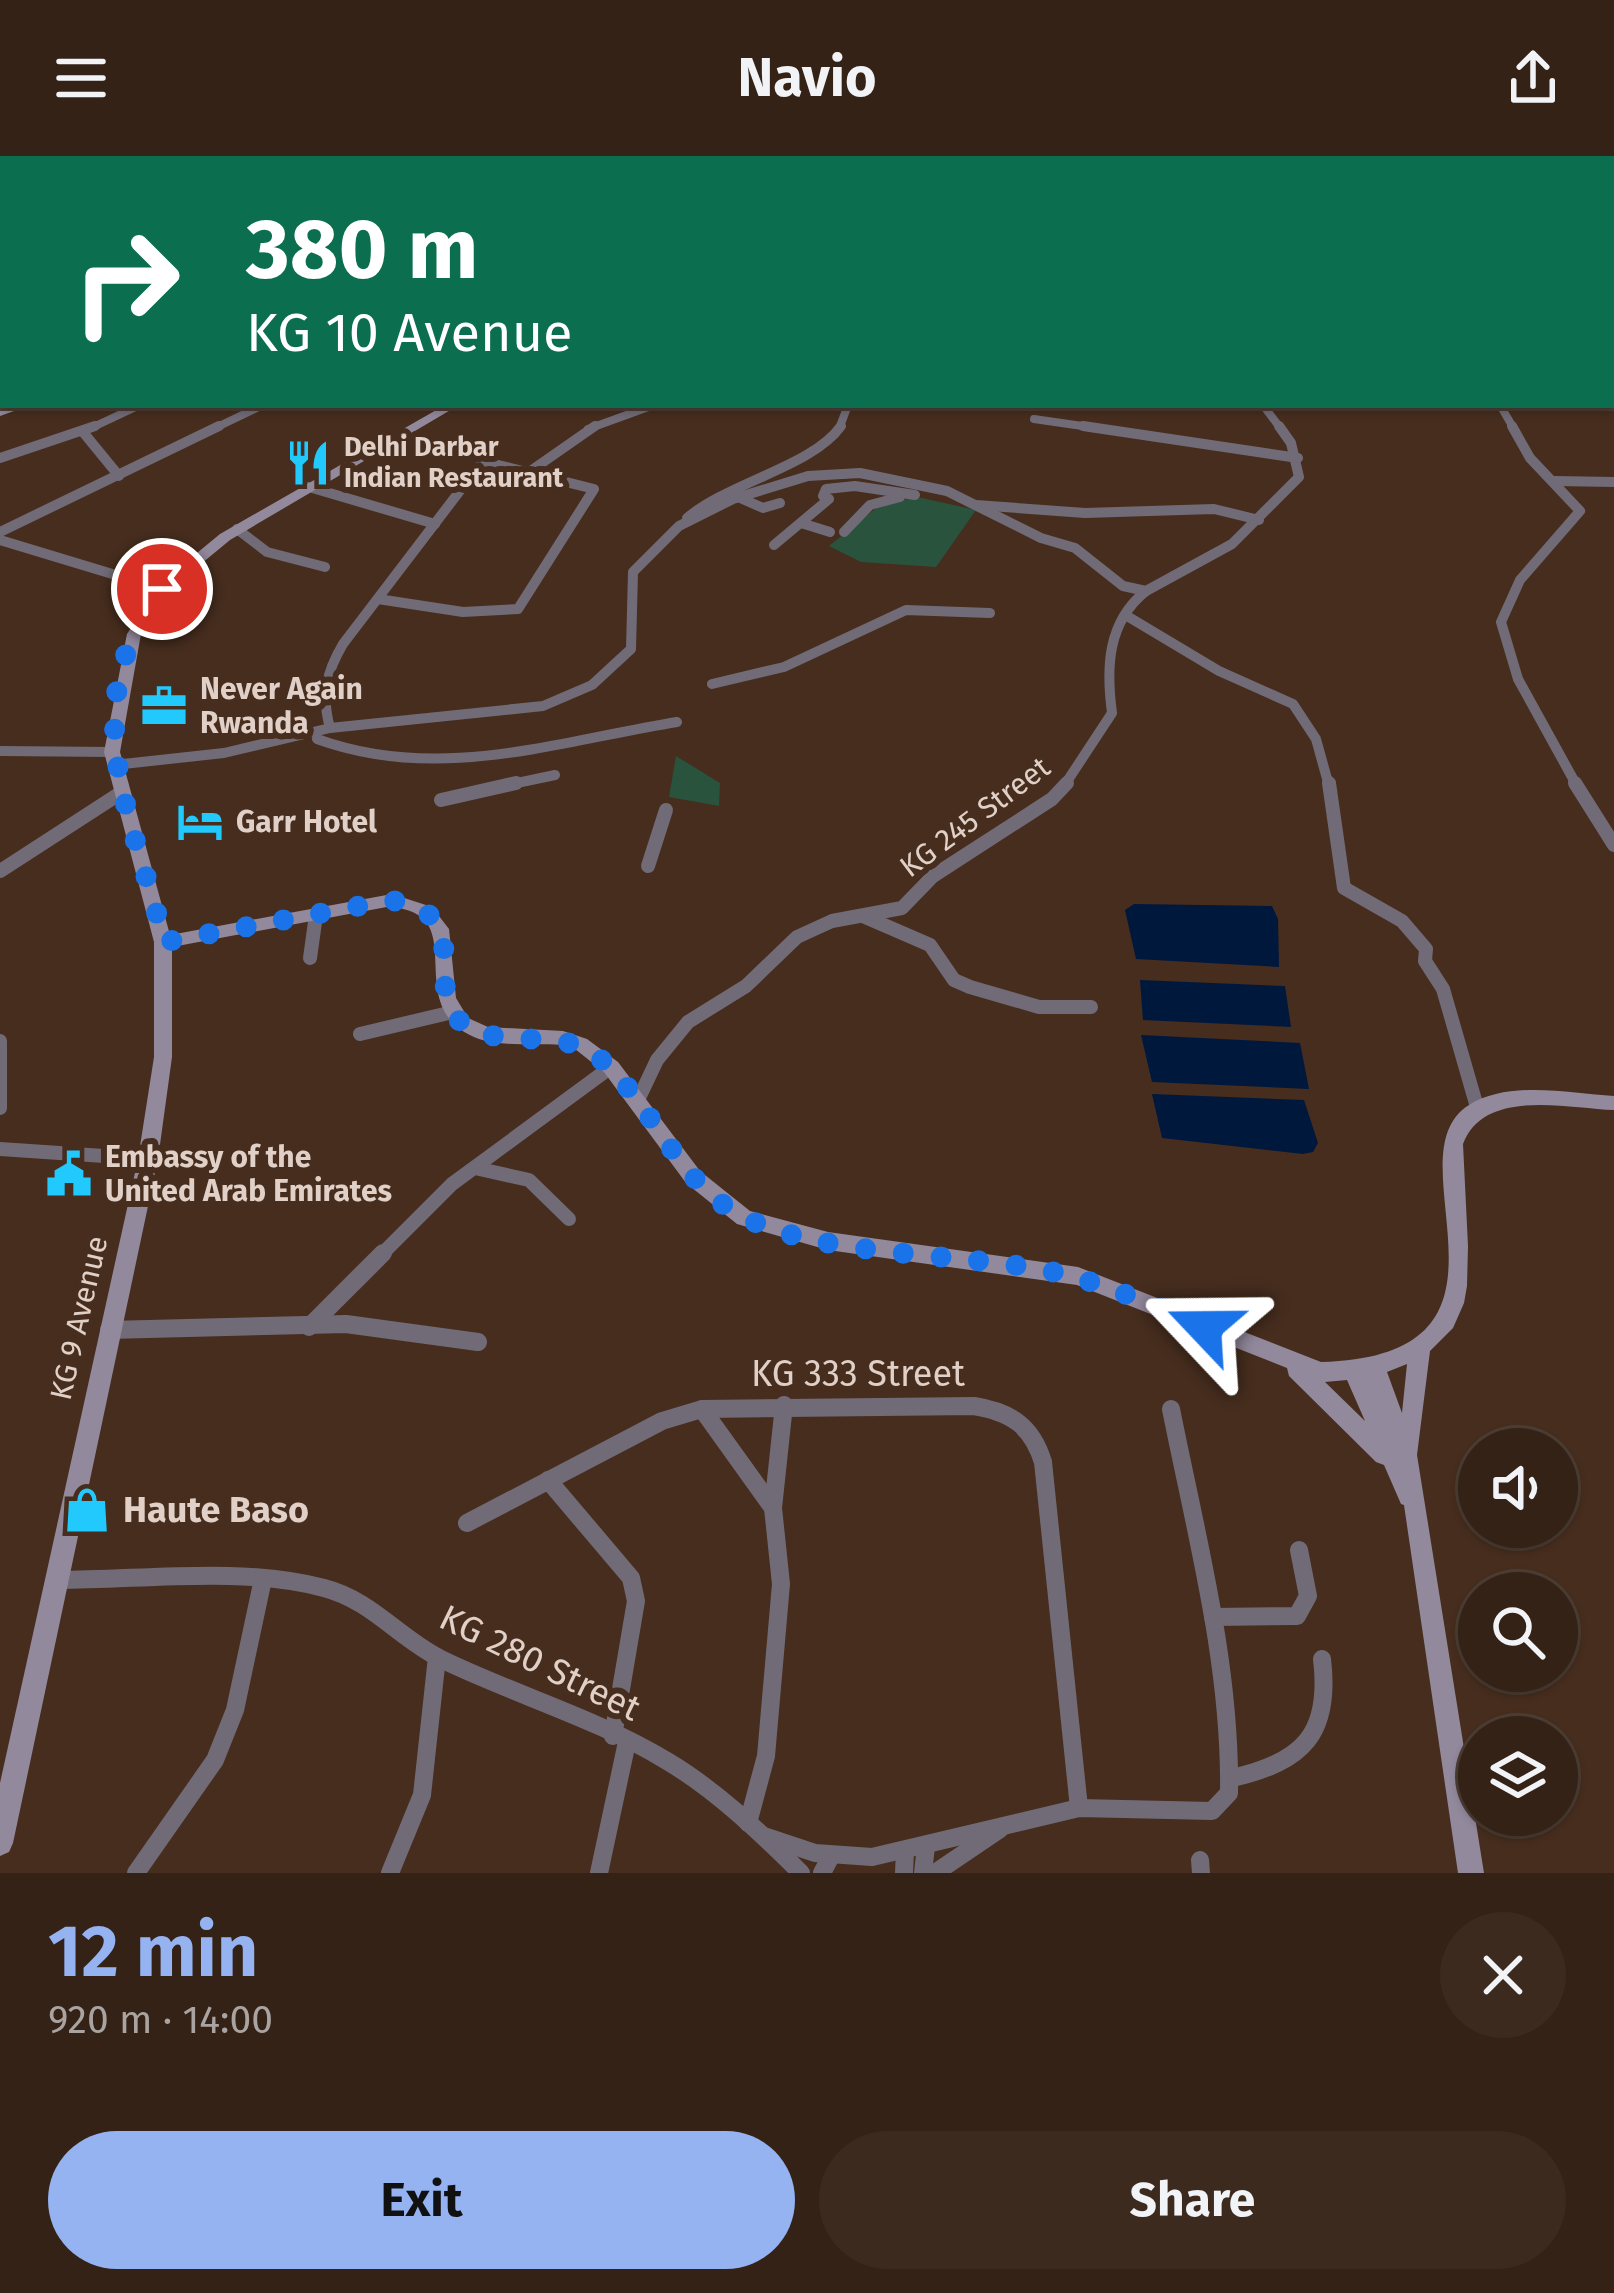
<!DOCTYPE html>
<html lang="en">
<head>
<meta charset="utf-8">
<style>
	body { margin:0; font-family:"Fira Sans",sans-serif; background:#3c2a1f; color:#f1f3f6; height:100vh; display:flex; flex-direction:column; font-size:45px; white-space:nowrap }
	* { box-sizing:border-box; margin:0 }
	p { font-size:39px; color:#a9a4a1 }
	.icon { flex:none; width:66px; height:66px; fill:none; stroke:currentColor; stroke-width:2; stroke-linecap:round; stroke-linejoin:round }
	.map { position:relative; height:1717px; overflow:hidden }
	.details { display:flex; flex-direction:column; background:#342216; flex:1 }
	.details>* { flex:none }
	.guide { position:absolute; left:0px; top:0px; width:1614px; height:252px; box-shadow:0 3px 9px #0004,0 0 0 3px #4e3f35; background:#0b6e4f; color:#fff; overflow:hidden }
	.buttons { position:absolute; left:1458px; top:1272px; display:grid; gap:24px }
	.buttons a { display:grid; place-items:center; width:120px; height:120px; border-radius:50%; background:#342216; box-shadow:0 3px 9px #0004,0 0 0 3px #4e3f35; font-size:60px }
	.pin { position:absolute; display:grid; place-items:center; width:102px; height:102px; color:#fff; margin:-51px; border:6px solid #fff; border-radius:50%; box-shadow:0 3px 12px #0007 }
	.me { position:absolute; width:132px; margin:-66px; rotate:293deg; stroke-linejoin:round; filter:drop-shadow(0 0 9px #0008) }
	.turn { display:flex; align-items:center; gap:42px; height:252px; padding:0 48px; font-size:54px }
	.turn .icon { width:156px; height:156px; stroke-width:2.5 }
	.turn b { display:block; font-size:84px; line-height:102px }
	.round { display:grid; place-items:center; flex:none; width:126px; height:126px; border-radius:63px; background:#3c2a1f }
	.head { display:flex; align-items:center; justify-content:space-between; height:204px; padding:0 48px }
	h1 { font-size:72px; font-weight:700; line-height:90px; color:#95b2f1 }
	.button { display:flex; gap:24px; margin-top:auto; padding:24px 48px }
	.button a { flex:1; height:138px; border-radius:72px; background:#95b2f1; color:#111; font-size:48px; font-weight:700; line-height:138px; text-align:center }
	.button a+a { background:#3c2a1f; color:#f1f3f6 }
	header { display:flex; justify-content:space-between; align-items:center; height:156px; padding:0 48px; background:#342216; font-size:54px; font-weight:700 }
	.map>svg:first-child { display:block }
</style>
</head>
<body>
<header><svg class="icon" aria-label="menu" viewBox="0 0 24 24"><path d="M4 6h16M4 12h16M4 18h16"/></svg>Navio<svg class="icon" aria-label="share" viewBox="0 0 24 24"><path d="M12 15V3M7 8l5-5 5 5M5 13v7h14v-7"/></svg></header>
<div class="map">
<svg width="1614" height="1717" viewBox="0 0 1614 1717">
	<rect width="100%" height="100%" fill="#462d1e"/>
	<g fill="#29533d">
		<polygon points="922,342 976,354 936,411 861,406 829,390 885,345"/>
		<polygon points="676,600 720,627 719,650 669,641"/>
	</g>
	<g fill="#00183c">
		<polygon points="1134,748 1272,750 1278,763 1279,811 1136,803 1125,754"/>
		<polygon points="1140,824 1285,830 1291,871 1143,864"/>
		<polygon points="1141,879 1300,887 1309,933 1152,926"/>
		<polygon points="1152,938 1304,944 1318,987 1313,996 1303,998 1162,982"/>
	</g>
	<g fill="none" stroke-linecap="round" stroke-linejoin="round">
		<g stroke="#00183c" stroke-width="3">
			<polyline points="568,1 588,0"/>
			<polyline points="514,3 550,1"/>
		</g>
		<g stroke="#716b77" stroke-width="8">
			<polyline points="1216,0 1220,3"/>
			<polyline points="1611,182 1614,177"/>
			<polyline points="1263,249 1281,273"/>
			<polyline points="1500,249 1514,273"/>
			<polyline points="1034,263 1103,273"/>
			<polyline points="89,273 140,249"/>
			<polyline points="213,273 263,249"/>
			<polyline points="588,273 654,249"/>
			<polyline points="839,273 848,249"/>
		</g>
		<g stroke="#716b77" stroke-width="10">
			<polyline points="1083,270 1298,302"/>
			<polyline points="1512,270 1530,302 1580,355 1520,424 1501,466 1518,523 1577,630"/>
			<polyline points="83,276 119,320"/>
			<polyline points="0,302 95,270"/>
			<polyline points="529,316 595,270"/>
			<polyline points="1555,325 1614,326"/>
			<polyline points="309,331 435,368"/>
			<polyline points="738,341 763,352 780,347"/>
			<polyline points="976,349 1085,357 1214,353 1259,364"/>
			<path d="M687,362C730,326 813,310 841,270"/>
			<polyline points="801,367 830,376"/>
			<polyline points="237,373 267,396 325,411"/>
			<polyline points="0,376 219,270"/>
			<polyline points="844,376 870,349 900,341"/>
			<polyline points="0,384 162,433"/>
			<polyline points="774,389 829,343 823,340 826,333 855,330 915,339"/>
			<polyline points="1127,460 1219,515 1293,548 1316,583 1329,630"/>
			<polyline points="712,528 784,511 906,454 990,457"/>
			<path d="M330,572C321,539 326,517 343,488L478,311L490,307L594,333L518,453L463,456L378,443"/>
			<path d="M317,583C438,627 555,586 677,566"/>
			<polyline points="0,595 112,596"/>
			<polyline points="114,609 224,597 330,572 543,550 592,529 631,493 633,416 679,370 733,343 808,320 860,317 947,335 1041,382 1075,392 1123,430 1146,435 1232,388 1299,321 1291,287 1279,270"/>
			<polyline points="503,630 555,619"/>
			<path d="M1064,630L1112,557C1106,512 1107,466 1146,435"/>
		</g>
		<g stroke="#716b77" stroke-width="14">
			<polyline points="1329,627 1344,732 1402,765 1426,793 1425,805 1443,833 1477,951"/>
			<polyline points="1575,627 1614,689"/>
			<polyline points="441,644 516,627"/>
			<polyline points="648,710 666,654"/>
			<polyline points="0,715 119,638"/>
			<polyline points="863,760 930,789 954,824 970,831 1039,851 1091,851"/>
			<polyline points="310,802 316,759"/>
			<polyline points="360,878 453,856"/>
			<polyline points="0,885 0,952"/>
			<polyline points="638,944 657,904 688,866 746,830 797,781 832,765 902,752 933,720 1052,643 1067,627"/>
			<polyline points="0,993 148,1003"/>
			<polyline points="475,1012 529,1024 569,1063"/>
			<polyline points="380,1100 452,1028 611,911"/>
		</g>
		<g stroke="#716b77" stroke-width="18">
			<polyline points="309,1171 383,1097"/>
			<polyline points="109,1174 346,1168 478,1186"/>
			<polyline points="702,1253 773,1352"/>
			<polyline points="548,1324 631,1422 636,1445 613,1580"/>
			<path d="M467,1367L662,1265L702,1253L974,1250C1011,1256 1032,1270 1043,1306L1079,1652"/>
			<path d="M58,1424C143,1424 241,1410 324,1432C371,1444 399,1482 441,1503C515,1539 596,1562 667,1605C716,1634 761,1677 801,1717"/>
			<polyline points="1213,1461 1297,1460 1308,1440 1299,1394"/>
			<path d="M1232,1622C1303,1606 1331,1578 1322,1503"/>
			<polyline points="748,1667 766,1600 781,1428 773,1352 784,1249"/>
			<path d="M764,1680L815,1697L872,1701L1079,1652L1212,1655L1229,1637C1231,1508 1196,1379 1171,1253"/>
			<polyline points="1200,1704 1201,1717"/>
			<polyline points="136,1717 215,1604 235,1554 263,1423"/>
			<polyline points="390,1717 422,1639 437,1501"/>
			<polyline points="599,1717 627,1586"/>
			<polyline points="822,1717 831,1700"/>
			<polyline points="904,1717 905,1694"/>
			<polyline points="923,1717 926,1690"/>
			<polyline points="935,1717 1000,1673"/>
		</g>
		<g fill="#93899d" fill-rule="evenodd">
			<polygon points="54,0 81,0 74,3 47,3"/>
			<polygon points="701,0 711,0 712,3 702,3"/>
			<polygon points="855,0 878,0 885,3 862,3"/>
			<polygon points="1054,0 1087,0 1079,3 1046,3"/>
			<polygon points="3,6 3,12 0,13 0,7"/>
			<polygon points="12,249 31,249 0,260 0,252"/>
			<path d="M445,249H459L230,384L167,436L141,478L120,596L170,779L392,738L432,751L449,773L456,842L468,862L488,871L563,875L587,883L618,906L700,1015L750,1055L828,1076L1078,1111L1321,1206C1547,1200 1386,1001 1469,949C1509,924 1569,937 1614,940V954C1566,952 1484,932 1463,988L1468,1090L1467,1130L1464,1147L1453,1172L1430,1195L1417,1299L1484,1717H1458L1404,1349L1401,1348L1384,1309L1376,1306L1289,1220L1287,1212L1077,1129L828,1094L737,1068L686,1027L604,916L575,893L562,889C537,887 503,891 479,883C408,857 456,782 418,759C411,754 399,752 392,750L172,791V901L158,1003L13,1687L9,1696L0,1700V1627L138,1003L154,901V786L104,596L127,478L157,430L220,378ZM1407,1208L1402,1257L1387,1216ZM1347,1224L1365,1265L1325,1226Z"/>
		</g>
	</g>
	<g fill="none" stroke-linecap="round" stroke-linejoin="round">
		<path stroke="#1a73e8" stroke-width="21" stroke-dasharray="0 37.8" d="M162,433C70,553 135,662 164,786L392,744L426,755L440,773C448,797 441,821 448,845C465,903 553,868 593,897C651,941 673,1022 738,1058C810,1099 948,1097 1033,1112C1094,1122 1148,1147 1204,1171"/>
	</g>
	<defs>
		<g id="restaurant-bare" transform="scale(3.6)"><path d="M-5-6h1v4h1v-4h1v4h1v-4h1v5L-1.5 .5V6h-2V.5L-5-1ZM5-6V6H3V1.5H1.5Q1.5-4 5-6Z" fill="#21c9fd" stroke="#462d1e" stroke-width="2.5" paint-order="stroke"/></g>
		<g id="office-bare" transform="scale(3.6)"><path d="M-6-3h4V-5.5h4V-3h4V5H-6ZM-1-4.5V-3h2v-1.5ZM-6 0V1H6V0Z" fill="#21c9fd" stroke="#462d1e" stroke-width="2.5" paint-order="stroke"/></g>
		<g id="hotel-bare" transform="scale(3.6)"><path d="M-6-4.5h1.5V1H6V5H4.5V3h-9V5H-6ZM-4 0a1.8 1.8 0 1 1 3.6 0ZM.5 0V-2.5h3Q6-2.5 6 0Z" fill="#21c9fd" stroke="#462d1e" stroke-width="2.5" paint-order="stroke"/></g>
		<g id="civic-bare" transform="scale(3.6)"><path d="M-.6-6.5H3V-4.5H.6V-3L4-1V1h2V6H-6V1h2V-1L-.6-3ZM-1.2 2.5V6h2.4V2.5Z" fill="#21c9fd" stroke="#462d1e" stroke-width="2.5" paint-order="stroke"/></g>
		<g id="shop-bare" transform="scale(3.6)"><path d="M-5-2.5h2.3a2.7 3.5 0 0 1 5.4 0H5L5.5 6h-11ZM-1.5-2.5h3a1.5 2.3 0 0 0-3 0Z" fill="#21c9fd" stroke="#462d1e" stroke-width="2.5" paint-order="stroke"/></g>
	</defs>
	<g fill-rule="evenodd">
		<use href="#restaurant-bare" x="308" y="307"/>
		<use href="#office-bare" x="164" y="550"/>
		<use href="#hotel-bare" x="200" y="666"/>
		<use href="#civic-bare" x="69" y="1018"/>
		<use href="#shop-bare" x="87" y="1354"/>
	</g>
	<g text-anchor="middle" dominant-baseline="central" stroke-width="12" stroke-linejoin="round" paint-order="stroke">
		<g font-size="27" font-weight="bold" fill="#e1d0c7" stroke="#462d1e" text-anchor="start">
			<text x="344" y="291">Delhi Darbar<tspan x="344" dy="31">Indian Restaurant</tspan></text>
		</g>
		<g font-size="30" font-weight="bold" fill="#e1d0c7" stroke="#462d1e" text-anchor="start">
			<text x="200" y="533">Never Again<tspan x="200" dy="34">Rwanda</tspan></text>
			<text x="236" y="666">Garr Hotel</text>
			<text x="105" y="1001">Embassy of the<tspan x="105" dy="34">United Arab Emirates</tspan></text>
		</g>
		<g font-size="30" fill="#e1d0c7" stroke="#462d1e">
			<text transform="translate(975 661) rotate(-37)">KG 245 Street</text>
			<text transform="translate(79 1162) rotate(-77)">KG 9 Avenue</text>
		</g>
		<g font-size="36" fill="#e1d0c7" stroke="#462d1e">
			<text x="858" y="1218">KG 333 Street</text>
			<text transform="translate(540 1507) rotate(26)">KG 280 Street</text>
		</g>
		<g font-size="36" font-weight="bold" fill="#e1d0c7" stroke="#462d1e" text-anchor="start">
			<text x="123" y="1354">Haute Baso</text>
		</g>
	</g>
</svg>
<div class="buttons">
<a><svg class="icon" aria-label="sound" viewBox="0 0 24 24"><path d="M4 9h4l5-4v14l-5-4H4zM17 9q2 3 0 6"/></svg></a>
<a><svg class="icon" aria-label="search" viewBox="0 0 24 24"><circle cx="10" cy="10" r="6"/><path d="M15 15l6 6"/></svg></a>
<a><svg class="icon" aria-label="layers" viewBox="0 0 24 24"><path d="M12 4l9 5-9 5-9-5zM3 14l9 5 9-5"/></svg></a>
</div>
<div class="pin" style="left:162px;top:433px;background:#d93025"><svg class="icon" aria-label="arrive" viewBox="0 0 24 24"><path d="M6 21V4h12l-3 4 3 4H6"/></svg></div>
<svg class="me" style="left:1204px;top:1171px" viewBox="-20 -20 40 40"><path d="M0-17L14 15 0 8-14 15z" fill="#1a73e8" stroke="#fff" stroke-width="4"/></svg>
<div class="guide">
<div class="turn"><svg class="icon" aria-label="right" viewBox="0 0 24 24"><path d="M7 20v-9h11M14 6l5 5-5 5"/></svg><div><b>380 m</b>KG 10 Avenue</div></div>
</div>
</div>
<section class="details">
<div class="head"><div><h1>12 min</h1><p>920 m · 14:00</p></div><a class="round"><svg class="icon" aria-label="close" viewBox="0 0 24 24"><path d="M6 6l12 12M18 6L6 18"/></svg></a></div>
<div class="button"><a>Exit</a><a>Share</a></div>
</section>
</body>
</html>
